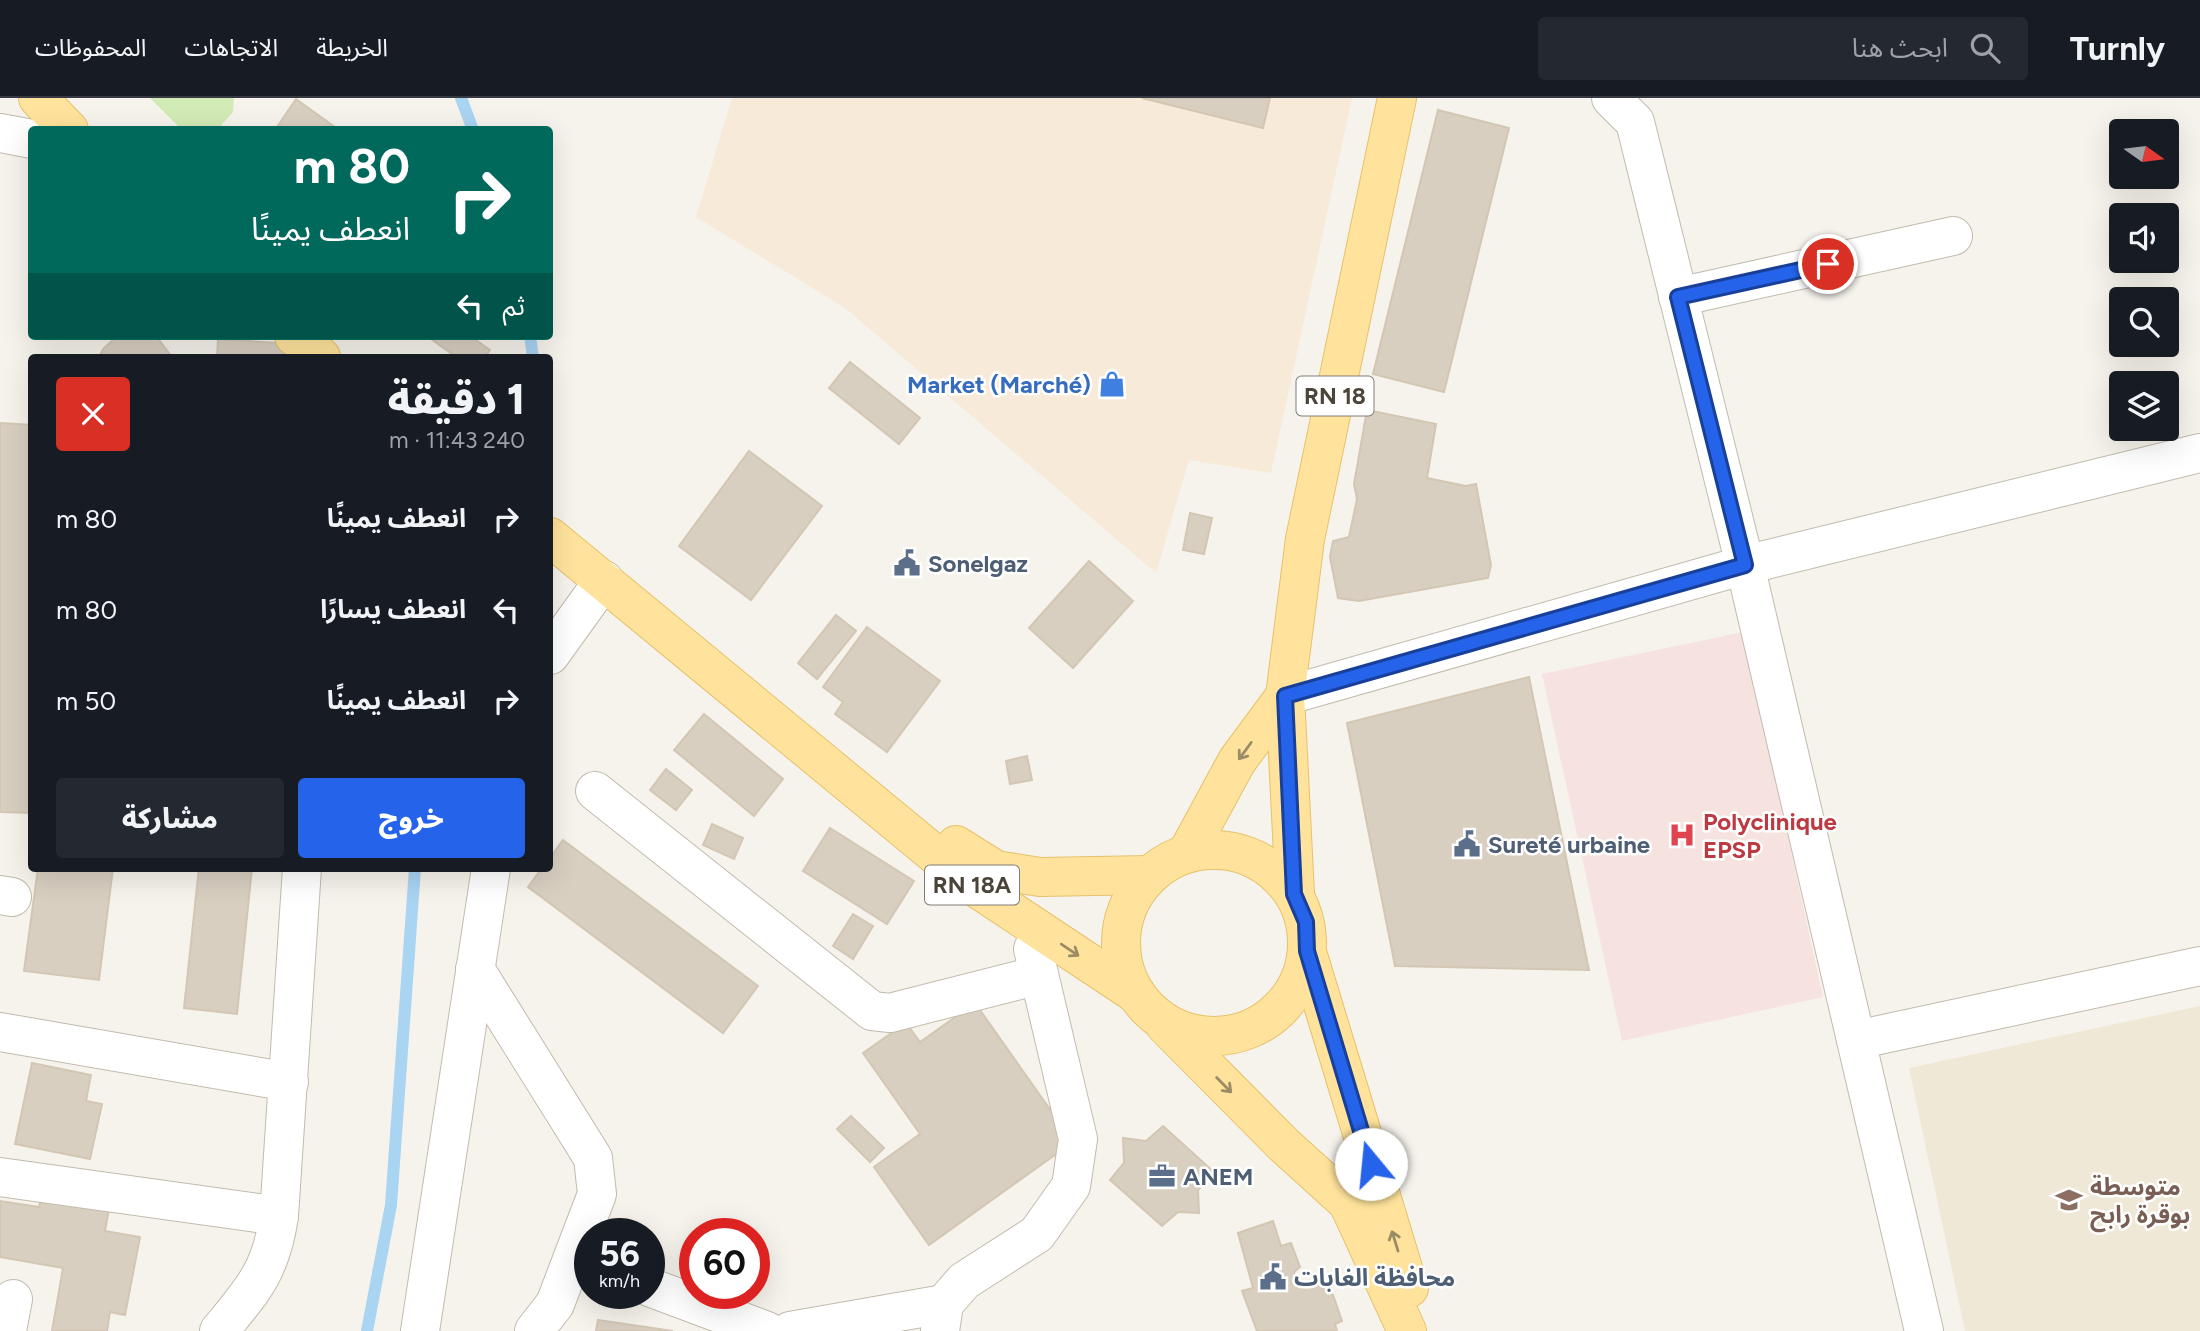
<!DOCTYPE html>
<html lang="ar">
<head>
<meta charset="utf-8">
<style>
	body { margin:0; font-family:Figtree,"Noto Sans Arabic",sans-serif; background:#242831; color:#f1f3f6; direction:rtl; height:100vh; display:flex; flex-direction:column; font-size:26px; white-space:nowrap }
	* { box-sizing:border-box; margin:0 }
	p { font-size:23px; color:#9ea1a6 }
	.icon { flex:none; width:38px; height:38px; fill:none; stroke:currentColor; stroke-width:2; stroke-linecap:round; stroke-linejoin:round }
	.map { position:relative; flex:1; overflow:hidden; direction:ltr }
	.panel { position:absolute; left:28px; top:256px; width:525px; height:518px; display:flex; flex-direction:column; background:#171b24; border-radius:7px; box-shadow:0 7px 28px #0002; direction:rtl }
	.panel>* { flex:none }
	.banner { position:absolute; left:28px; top:28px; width:525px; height:214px; border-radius:7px; box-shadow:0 7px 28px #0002; direction:rtl; background:#00695c; color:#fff; overflow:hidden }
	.needle { width:46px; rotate:104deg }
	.controls { position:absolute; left:2109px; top:21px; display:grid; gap:14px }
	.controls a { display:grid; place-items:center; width:70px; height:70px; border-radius:7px; background:#171b24; box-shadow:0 7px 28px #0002; font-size:35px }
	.speed { position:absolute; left:574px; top:1120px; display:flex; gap:14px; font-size:35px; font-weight:700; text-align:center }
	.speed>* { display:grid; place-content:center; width:91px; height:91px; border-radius:50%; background:#171b24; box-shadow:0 7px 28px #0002; line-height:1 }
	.speed small { font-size:18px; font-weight:400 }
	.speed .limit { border:10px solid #d22; background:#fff; color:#111 }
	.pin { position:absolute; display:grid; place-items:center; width:60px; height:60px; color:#fff; margin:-30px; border:4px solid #fff; border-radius:50%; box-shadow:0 2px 7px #0007 }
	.me { position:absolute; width:77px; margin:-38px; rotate:343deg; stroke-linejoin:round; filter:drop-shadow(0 0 5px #0008) }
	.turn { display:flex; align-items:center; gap:24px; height:147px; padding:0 28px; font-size:32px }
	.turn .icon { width:91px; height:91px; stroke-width:2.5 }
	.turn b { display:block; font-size:49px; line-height:60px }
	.then { display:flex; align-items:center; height:66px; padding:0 28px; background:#0003; gap:14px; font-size:26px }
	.round { display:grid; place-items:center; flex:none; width:74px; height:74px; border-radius:7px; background:#242831 }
	.head { display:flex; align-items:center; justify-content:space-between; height:119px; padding:0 28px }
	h1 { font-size:42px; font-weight:800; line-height:52px }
	.button { display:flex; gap:14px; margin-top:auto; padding:14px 28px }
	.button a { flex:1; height:80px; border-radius:7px; background:#2563eb; color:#fff; font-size:28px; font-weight:800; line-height:80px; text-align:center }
	.button a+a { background:#242831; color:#f1f3f6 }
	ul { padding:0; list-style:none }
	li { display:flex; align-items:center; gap:21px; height:91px; padding:0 28px }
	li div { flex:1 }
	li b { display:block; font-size:26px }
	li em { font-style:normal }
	header { display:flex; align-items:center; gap:42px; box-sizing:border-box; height:98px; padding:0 35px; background:#171b24; border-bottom:2px solid #363941 }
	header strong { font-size:33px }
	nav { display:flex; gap:38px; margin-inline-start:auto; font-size:24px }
	.search { width:490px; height:63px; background:#242831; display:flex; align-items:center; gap:18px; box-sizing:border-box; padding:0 24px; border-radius:7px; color:#9ea1a6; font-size:26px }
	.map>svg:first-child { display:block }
</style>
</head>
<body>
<header>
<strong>Turnly</strong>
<div class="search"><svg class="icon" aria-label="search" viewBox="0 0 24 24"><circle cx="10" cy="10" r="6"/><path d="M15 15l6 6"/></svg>ابحث هنا</div>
<nav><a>الخريطة</a><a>الاتجاهات</a><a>المحفوظات</a></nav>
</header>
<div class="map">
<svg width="2200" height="1233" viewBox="0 0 2200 1233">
	<rect width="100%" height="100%" fill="#f6f3ec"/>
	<polygon fill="#f7ead8" points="732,0 1352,0 1271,375 1189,362 1156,475 845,210 696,119"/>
	<polygon fill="#efe8d6" points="2200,908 2200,1233 1965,1233 1909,970"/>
	<polygon fill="#f6e3e0" points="1743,534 1823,899 1622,943 1542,576"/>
	<polygon fill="#d2eab5" points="150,0 234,0 233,14 218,31 181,31"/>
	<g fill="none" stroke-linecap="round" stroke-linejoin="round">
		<g stroke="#a9d4f2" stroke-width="12">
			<polyline points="461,0 473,32"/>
			<polyline points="530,238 533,259"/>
			<polyline points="367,1233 391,1107 415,770"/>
		</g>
	</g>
	<g fill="#d8cfc1" stroke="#d3c7b4" stroke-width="2">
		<polygon points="1142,0 1270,0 1263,30"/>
		<polygon points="296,1 339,32 275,32"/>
		<polygon points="1438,12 1509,30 1444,294 1373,276"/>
		<polygon points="117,238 156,238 172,259 99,259 103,251"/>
		<polygon points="427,238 470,238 490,252 485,259 456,259"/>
		<polygon points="218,241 293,246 292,259 217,259"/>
		<polygon points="850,264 920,320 899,346 829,290"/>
		<polygon points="1367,312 1436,326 1427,380 1466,388 1476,386 1491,467 1488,480 1359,503 1338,500 1330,459 1333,443 1349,439 1357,401 1354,386"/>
		<polygon points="0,325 32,327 32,715 0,714"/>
		<polygon points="749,353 822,408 751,502 679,448"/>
		<polygon points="1190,415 1212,420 1204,456 1183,452"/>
		<polygon points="1089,463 1133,503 1073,570 1029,530"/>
		<polygon points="836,517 856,533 817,581 798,565"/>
		<polygon points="867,529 940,583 887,654 835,616 843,604 823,589"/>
		<polygon points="1529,579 1589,872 1395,868 1347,625"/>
		<polygon points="704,616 783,681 754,718 674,652"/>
		<polygon points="1027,658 1032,682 1010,686 1006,663"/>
		<polygon points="666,671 692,692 676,712 650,692"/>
		<polygon points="712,726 743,740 734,761 703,747"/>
		<polygon points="830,730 914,783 887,826 803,773"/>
		<polygon points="563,742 758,888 723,935 528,789 542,770 550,770 550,760"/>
		<polygon points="38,770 113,770 99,882 24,873"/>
		<polygon points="199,770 252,770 237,916 184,910"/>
		<polygon points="853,816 873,828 853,861 833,848"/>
		<polygon points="975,905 1073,1044 929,1147 874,1069 920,1036 863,955 906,925 920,944"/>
		<polygon points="32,965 91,977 86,1003 102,1006 90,1061 15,1046"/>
		<polygon points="851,1018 884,1050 870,1064 837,1031"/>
		<polygon points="1163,1028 1214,1074 1198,1092 1199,1115 1178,1114 1162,1128 1110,1082 1124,1065 1123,1040 1146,1043"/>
		<polygon points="43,1092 110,1105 105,1133 140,1139 125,1217 110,1214 107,1233 52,1233 63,1170 0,1159 0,1103 39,1109"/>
		<polygon points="1273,1123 1281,1148 1291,1145 1300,1169 1294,1174 1299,1187 1312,1183 1333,1197 1342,1223 1335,1226 1337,1233 1257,1233 1242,1193 1253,1190 1238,1135"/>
		<polygon points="598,1222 673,1233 596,1233"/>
	</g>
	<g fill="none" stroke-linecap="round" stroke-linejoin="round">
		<g stroke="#c2bbae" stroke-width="40">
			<g id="minor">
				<polyline points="1611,0 1635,24 1745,467 1924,1233"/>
				<polyline points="0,35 32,41"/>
				<polyline points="1678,199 1953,138"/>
				<polyline points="550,557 604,482"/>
				<polyline points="1285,598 1745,467 2200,355"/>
				<polyline points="595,693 872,913 890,915 1039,877"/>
				<polyline points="0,797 12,799"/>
				<polyline points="475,871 593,1060 597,1096 555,1206 534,1233"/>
				<polyline points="0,934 289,984"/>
				<polyline points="1856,942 2200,868"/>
				<polyline points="0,1079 279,1118"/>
				<polyline points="649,1189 767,1233"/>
				<polyline points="7,1233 13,1201"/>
				<path d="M219,1233C253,1192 271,1173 279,1118L302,770"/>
				<polyline points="420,1233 491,770"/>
				<polyline points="790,1233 944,1206"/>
				<polyline points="940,1233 944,1206 964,1183 1037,1136 1071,1088 1078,1041 1033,851"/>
			</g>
		</g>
		<g stroke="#e6c16a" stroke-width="40">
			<g id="major">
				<polyline points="38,0 69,32"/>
				<polyline points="294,238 321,259"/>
				<polyline points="550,439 972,787 1136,896"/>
				<polyline points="956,747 996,772 1040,779 1149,777"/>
				<circle cx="1214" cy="845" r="93"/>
				<polyline points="1187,755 1237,663 1285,598"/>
				<polyline points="1295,796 1285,598 1305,441 1397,0"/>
				<polyline points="1307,854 1409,1190"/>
				<polyline points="1165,927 1284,1047 1348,1105 1407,1233"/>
			</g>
		</g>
		<use href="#minor" stroke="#fff" stroke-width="38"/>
		<use href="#major" stroke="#ffe39c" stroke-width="38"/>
	</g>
	<defs><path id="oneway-shaft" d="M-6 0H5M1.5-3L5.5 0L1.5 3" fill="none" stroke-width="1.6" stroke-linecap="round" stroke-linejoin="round" transform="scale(1.75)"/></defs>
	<g stroke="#9c8c66">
		<use href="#oneway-shaft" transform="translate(1245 653) rotate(126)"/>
		<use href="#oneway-shaft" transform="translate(1070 852) rotate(34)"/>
		<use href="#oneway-shaft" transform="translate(1224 987) rotate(45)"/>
		<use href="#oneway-shaft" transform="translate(1395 1143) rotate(-107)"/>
	</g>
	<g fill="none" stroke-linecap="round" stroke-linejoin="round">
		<g stroke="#184099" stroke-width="18">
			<polyline id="route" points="1371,1066 1307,853 1306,824 1294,796 1285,598 1745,467 1678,199 1828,166"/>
		</g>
		<use href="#route" stroke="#2563eb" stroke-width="12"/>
	</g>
	<defs>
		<g id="shop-bare" transform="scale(2.1)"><path d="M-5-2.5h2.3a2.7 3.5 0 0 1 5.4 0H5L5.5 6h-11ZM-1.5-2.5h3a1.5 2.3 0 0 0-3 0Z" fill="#3f7fe0" stroke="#fff" stroke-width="2.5" paint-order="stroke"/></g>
		<g id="civic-bare" transform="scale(2.1)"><path d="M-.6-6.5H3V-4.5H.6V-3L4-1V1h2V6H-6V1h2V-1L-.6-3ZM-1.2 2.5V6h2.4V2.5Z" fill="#5c6f8a" stroke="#fff" stroke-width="2.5" paint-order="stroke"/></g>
		<g id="hospital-bare" transform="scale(2.1)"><path d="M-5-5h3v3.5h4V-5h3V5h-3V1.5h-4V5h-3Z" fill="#e0444e" stroke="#fff" stroke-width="2.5" paint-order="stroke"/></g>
		<g id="office-bare" transform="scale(2.1)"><path d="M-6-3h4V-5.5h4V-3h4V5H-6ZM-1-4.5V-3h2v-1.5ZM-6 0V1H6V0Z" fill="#5c6f8a" stroke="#fff" stroke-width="2.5" paint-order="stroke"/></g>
		<g id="school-bare" transform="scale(2.1)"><path d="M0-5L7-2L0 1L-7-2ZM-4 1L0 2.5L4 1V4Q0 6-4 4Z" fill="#8d6e63" stroke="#fff" stroke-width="2.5" paint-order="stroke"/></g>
	</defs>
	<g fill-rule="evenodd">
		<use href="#shop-bare" x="1112" y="286"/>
		<use href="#civic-bare" x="907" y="465"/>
		<use href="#hospital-bare" x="1682" y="737"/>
		<use href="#civic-bare" x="1467" y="746"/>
		<use href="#office-bare" x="1162" y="1078"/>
		<use href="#school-bare" x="2069" y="1102"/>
		<use href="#civic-bare" x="1273" y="1179"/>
	</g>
	<g text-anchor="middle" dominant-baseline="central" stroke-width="5" stroke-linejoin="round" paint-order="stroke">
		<g fill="#fff" stroke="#817c74" stroke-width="2">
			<rect x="1296.5" y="278.5" width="77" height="39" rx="5"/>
			<rect x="925" y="767.5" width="94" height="39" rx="5"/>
		</g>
		<g font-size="23" font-weight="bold" fill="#4b4439">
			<text x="1335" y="298">RN 18</text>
			<text x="972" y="787">RN 18A</text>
		</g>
		<g font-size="24" font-weight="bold" fill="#366cbe" stroke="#fff" text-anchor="end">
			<text x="1091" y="286">Market (Marché)</text>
		</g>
		<g font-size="24" font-weight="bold" fill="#4e5e75" stroke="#fff" text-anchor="start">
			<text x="928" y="465">Sonelgaz</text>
			<text x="1488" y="746">Sureté urbaine</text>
			<text x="1183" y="1078">ANEM</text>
			<text x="1294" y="1179">محافظة الغابات</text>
		</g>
		<g font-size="24" font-weight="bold" fill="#be3a42" stroke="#fff" text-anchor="start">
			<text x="1703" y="723">Polyclinique<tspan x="1703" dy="28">EPSP</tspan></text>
		</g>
		<g font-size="24" font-weight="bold" fill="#785e54" stroke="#fff" text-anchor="start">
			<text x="2090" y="1088">متوسطة<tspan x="2090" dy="28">بوقرة رابح</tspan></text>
		</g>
	</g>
</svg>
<div class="controls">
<a><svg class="needle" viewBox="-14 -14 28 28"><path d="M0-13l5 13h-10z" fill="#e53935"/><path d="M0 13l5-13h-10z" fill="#9ea1a6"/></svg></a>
<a><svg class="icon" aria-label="sound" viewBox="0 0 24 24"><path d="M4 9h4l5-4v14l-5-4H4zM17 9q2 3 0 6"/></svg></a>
<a><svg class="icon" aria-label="search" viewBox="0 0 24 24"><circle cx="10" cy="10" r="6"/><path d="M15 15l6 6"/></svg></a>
<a><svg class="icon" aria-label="layers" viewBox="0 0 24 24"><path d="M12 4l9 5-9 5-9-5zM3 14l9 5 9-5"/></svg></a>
</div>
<div class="speed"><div>56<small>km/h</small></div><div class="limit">60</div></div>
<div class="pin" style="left:1828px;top:166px;background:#d93025"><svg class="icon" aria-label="arrive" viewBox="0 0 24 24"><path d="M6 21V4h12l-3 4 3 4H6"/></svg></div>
<svg class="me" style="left:1371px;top:1066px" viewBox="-20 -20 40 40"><circle r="19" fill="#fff"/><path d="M0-13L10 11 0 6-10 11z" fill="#2563eb"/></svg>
<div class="banner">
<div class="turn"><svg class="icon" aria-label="right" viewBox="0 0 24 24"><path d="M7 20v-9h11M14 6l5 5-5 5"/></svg><div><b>80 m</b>انعطف يمينًا</div></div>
<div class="then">ثم<svg class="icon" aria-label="left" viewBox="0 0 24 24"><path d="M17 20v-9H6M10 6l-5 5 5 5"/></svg></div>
</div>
<section class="panel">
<div class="head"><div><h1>1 دقيقة</h1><p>240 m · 11:43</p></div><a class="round" style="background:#d93025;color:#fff"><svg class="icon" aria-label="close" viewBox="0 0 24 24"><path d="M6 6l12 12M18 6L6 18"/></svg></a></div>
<ul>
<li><svg class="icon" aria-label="right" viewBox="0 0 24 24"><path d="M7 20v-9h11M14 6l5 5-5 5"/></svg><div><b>انعطف يمينًا</b></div><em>80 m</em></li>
<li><svg class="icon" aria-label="left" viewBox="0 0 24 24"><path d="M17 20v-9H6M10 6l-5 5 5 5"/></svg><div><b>انعطف يسارًا</b></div><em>80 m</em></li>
<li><svg class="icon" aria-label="right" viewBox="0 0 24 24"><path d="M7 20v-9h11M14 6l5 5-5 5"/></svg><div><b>انعطف يمينًا</b></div><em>50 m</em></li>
</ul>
<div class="button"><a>خروج</a><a>مشاركة</a></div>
</section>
</div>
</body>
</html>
